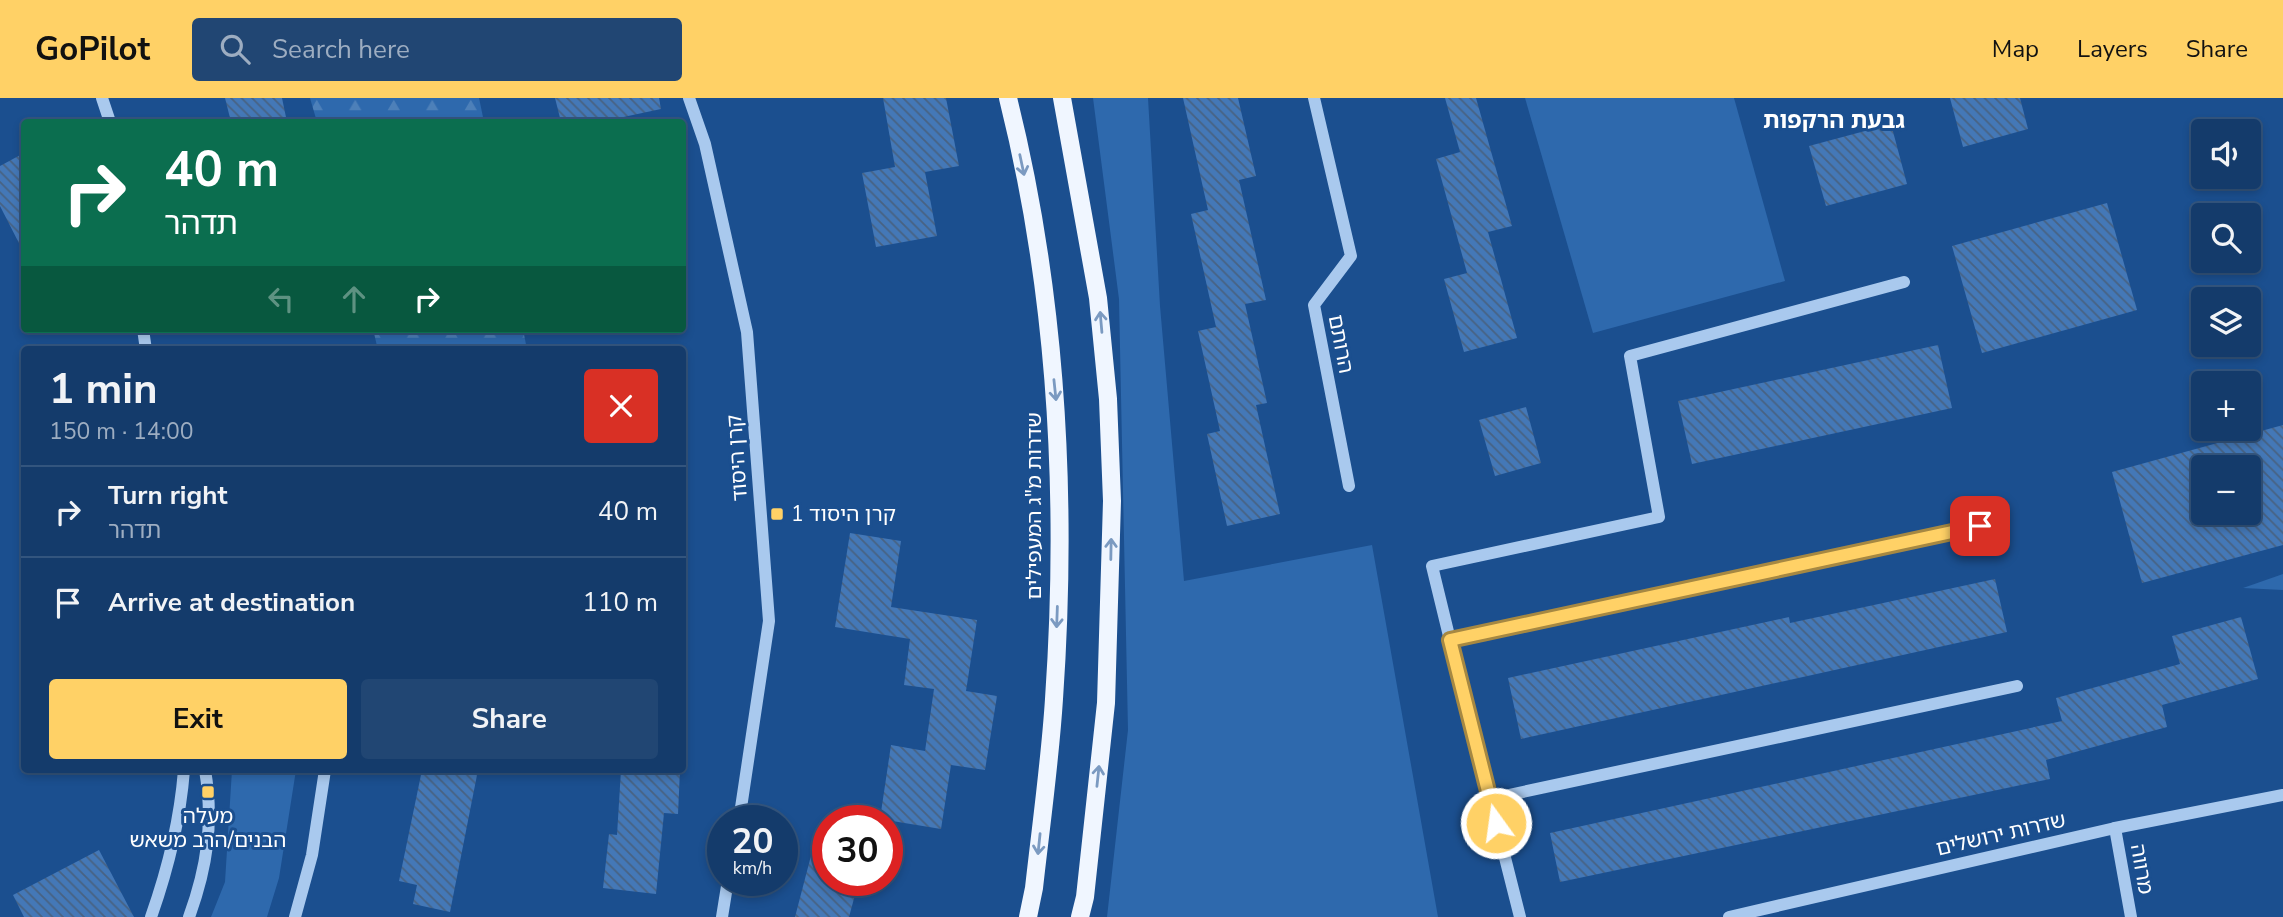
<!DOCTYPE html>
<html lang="en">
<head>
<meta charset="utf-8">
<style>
	body { margin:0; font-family:"Nunito Sans","Noto Sans Hebrew",sans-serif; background:#214673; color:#f1f3f6; height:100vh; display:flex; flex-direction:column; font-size:26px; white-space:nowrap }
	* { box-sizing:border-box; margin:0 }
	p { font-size:23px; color:#9dadc1 }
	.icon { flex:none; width:38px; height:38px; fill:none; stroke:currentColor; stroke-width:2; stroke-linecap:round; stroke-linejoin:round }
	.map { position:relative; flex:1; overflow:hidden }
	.panel { position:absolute; left:21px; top:248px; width:665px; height:427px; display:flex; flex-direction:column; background:#143b6b; border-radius:7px; box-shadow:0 4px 10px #0003,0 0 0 2px #33557e }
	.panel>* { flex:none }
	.top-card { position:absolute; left:21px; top:21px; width:665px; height:214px; border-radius:7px; box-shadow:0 4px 10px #0003,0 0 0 2px #33557e; background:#0b6e4f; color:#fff; overflow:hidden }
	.tools { position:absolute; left:2191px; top:21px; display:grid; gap:14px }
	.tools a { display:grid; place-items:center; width:70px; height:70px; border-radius:7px; background:#143b6b; box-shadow:0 4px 10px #0003,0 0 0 2px #33557e; font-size:35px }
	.speed { position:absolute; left:707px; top:707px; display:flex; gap:14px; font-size:35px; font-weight:700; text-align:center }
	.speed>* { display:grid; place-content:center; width:91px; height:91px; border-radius:50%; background:#143b6b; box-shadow:0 4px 10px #0003,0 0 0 2px #33557e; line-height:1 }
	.speed small { font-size:18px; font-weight:400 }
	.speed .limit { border:10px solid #d22; background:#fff; color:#111 }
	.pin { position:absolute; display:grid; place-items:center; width:60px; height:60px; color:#fff; margin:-30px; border-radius:14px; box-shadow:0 4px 10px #0006 }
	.me { position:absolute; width:77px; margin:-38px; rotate:346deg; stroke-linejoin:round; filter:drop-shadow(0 0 5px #0008) }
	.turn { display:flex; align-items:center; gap:24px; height:147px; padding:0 28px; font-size:32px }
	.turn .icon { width:91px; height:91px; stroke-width:2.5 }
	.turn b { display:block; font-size:49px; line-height:60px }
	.lanes { display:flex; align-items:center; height:66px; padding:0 28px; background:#0003; justify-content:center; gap:35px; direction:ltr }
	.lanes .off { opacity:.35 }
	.round { display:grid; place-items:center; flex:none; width:74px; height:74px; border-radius:7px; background:#214673 }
	.headline { display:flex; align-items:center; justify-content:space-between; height:119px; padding:0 28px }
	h1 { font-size:42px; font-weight:700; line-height:52px }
	.cta { display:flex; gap:14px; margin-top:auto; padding:14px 28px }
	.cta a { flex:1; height:80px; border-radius:7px; background:#ffd166; color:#111; font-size:28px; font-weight:700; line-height:80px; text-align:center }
	.cta a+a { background:#214673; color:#f1f3f6 }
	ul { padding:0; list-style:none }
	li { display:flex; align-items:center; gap:21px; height:91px; padding:0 28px; border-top:2px solid #33557e }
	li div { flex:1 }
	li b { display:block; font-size:26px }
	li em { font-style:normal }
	header { display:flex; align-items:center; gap:42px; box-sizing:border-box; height:98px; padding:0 35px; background:#ffd166; color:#111 }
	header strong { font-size:33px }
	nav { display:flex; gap:38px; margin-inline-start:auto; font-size:24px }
	.search { width:490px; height:63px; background:#214673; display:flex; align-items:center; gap:18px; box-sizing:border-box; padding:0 24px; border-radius:7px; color:#9dadc1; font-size:26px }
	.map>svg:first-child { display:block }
</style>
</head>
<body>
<header>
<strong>GoPilot</strong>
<div class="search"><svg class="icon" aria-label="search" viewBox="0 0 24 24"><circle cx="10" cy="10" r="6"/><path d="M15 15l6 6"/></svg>Search here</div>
<nav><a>Map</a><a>Layers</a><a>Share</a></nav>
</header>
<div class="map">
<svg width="2283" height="819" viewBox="0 0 2283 819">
	<defs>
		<pattern id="forest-firs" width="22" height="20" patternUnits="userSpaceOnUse" patternTransform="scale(1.75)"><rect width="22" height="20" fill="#2e69ad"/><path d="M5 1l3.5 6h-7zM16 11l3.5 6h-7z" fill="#4d80b9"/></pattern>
		<pattern id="building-back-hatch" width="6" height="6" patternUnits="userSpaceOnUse" patternTransform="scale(1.75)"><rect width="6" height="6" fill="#4478b7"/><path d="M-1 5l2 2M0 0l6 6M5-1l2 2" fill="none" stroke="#486282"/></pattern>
	</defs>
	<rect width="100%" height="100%" fill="#1b4f8f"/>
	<g fill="url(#forest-firs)">
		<polygon points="310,0 479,0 484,24 317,24"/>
		<polygon points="373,231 523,231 527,252 378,252"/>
	</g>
	<g fill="#2e69ad">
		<polygon points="1093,0 1148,0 1160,208 1184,483 1372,447 1438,819 1107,819 1128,632 1119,201"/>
		<polygon points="1525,0 1734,0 1785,183 1593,235"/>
		<polygon points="2283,476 2283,492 2243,490"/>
		<polygon points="232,672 296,672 279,780 267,819 211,819 225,784"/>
	</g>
	<g fill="url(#building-back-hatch)" fill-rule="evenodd">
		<polygon points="225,0 282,0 287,24 231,24"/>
		<polygon points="555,0 659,0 661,11 600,24 561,24"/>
		<polygon points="883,0 946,0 959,68 925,74 937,138 876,149 862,75 895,69"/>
		<polygon points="1183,0 1238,0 1256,78 1239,82 1266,202 1245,206 1267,305 1256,307 1280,416 1227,428 1207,336 1220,333 1198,233 1216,229 1191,116 1208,112"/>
		<polygon points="1445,0 1476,0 1512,128 1488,134 1517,240 1464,254 1444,181 1467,175 1436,61 1460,54"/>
		<polygon points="1950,0 2020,0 2028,31 1963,49"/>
		<polygon points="1891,26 1907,86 1826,108 1809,48"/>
		<polygon points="24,55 24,155 0,108 0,68"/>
		<polygon points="2107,105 2137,212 1982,255 1952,148"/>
		<polygon points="1938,247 1952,310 1692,366 1678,303"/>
		<polygon points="1526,309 1541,365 1495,378 1479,322"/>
		<path d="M2283,327V447L2142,485L2112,374ZM2203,369H2249V415H2203Z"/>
		<polygon points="850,435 901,443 891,509 977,522 966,593 997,598 985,672 951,667 941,731 880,721 891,647 925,653 934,591 904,587 910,541 835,529"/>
		<polygon points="1995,481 2007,534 1521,641 1508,580 1789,519 1790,525"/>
		<polygon points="2241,519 2258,581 2162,607 2167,629 2046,662 2050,681 1560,784 1550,735 2062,623 2056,600 2180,566 2172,538"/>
		<polygon points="422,672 478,672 450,814 413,806 417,787 399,783"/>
		<polygon points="621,672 680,672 678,716 664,715 656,796 603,790 609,736 617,737"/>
		<polygon points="819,727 828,728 828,782 859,782 849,819 795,819"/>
		<polygon points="99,752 134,819 24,819 13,797"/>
	</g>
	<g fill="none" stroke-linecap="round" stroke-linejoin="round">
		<g stroke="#a9c9ee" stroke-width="12">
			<polyline points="102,0 110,24"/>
			<polyline points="689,0 705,46 747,234 769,523 739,723"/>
			<polyline points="1314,0 1351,158 1314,207 1349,388"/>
			<polyline points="143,231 146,252"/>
			<polyline points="1450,542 1432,468 1659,419 1630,258 1904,184"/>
			<polyline points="1490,701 2017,588"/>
			<polyline points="2115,730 2131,819"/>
			<path d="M151,819C168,771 180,723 184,672"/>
			<path d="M189,819C207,770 214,724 205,672"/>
			<polyline points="295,819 312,757 325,672"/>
			<polyline points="722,819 728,782"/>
			<polyline points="1520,819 1450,542 1980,428"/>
			<polyline points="1729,819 2115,730 2283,697"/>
		</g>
		<g stroke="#f0f6ff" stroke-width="18">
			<path d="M1008,0C1057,196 1068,399 1054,601C1050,664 1041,727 1034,790L1028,819"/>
			<polyline points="1062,0 1098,200 1108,301 1112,403 1106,605 1085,799 1080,819"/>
		</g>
	</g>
	<defs><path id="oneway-shaft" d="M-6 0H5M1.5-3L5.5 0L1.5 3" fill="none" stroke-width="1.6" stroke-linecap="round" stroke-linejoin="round" transform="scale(1.75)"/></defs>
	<g stroke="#7b9ac1">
		<use href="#oneway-shaft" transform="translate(1022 67) rotate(78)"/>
		<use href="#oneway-shaft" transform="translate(1101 224) rotate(-95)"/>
		<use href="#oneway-shaft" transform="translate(1055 292) rotate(84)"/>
		<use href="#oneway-shaft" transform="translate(1111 451) rotate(-89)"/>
		<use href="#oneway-shaft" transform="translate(1057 519) rotate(92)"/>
		<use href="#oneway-shaft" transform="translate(1098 678) rotate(-84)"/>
		<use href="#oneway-shaft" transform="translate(1039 746) rotate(96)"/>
	</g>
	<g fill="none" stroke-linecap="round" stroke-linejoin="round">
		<g stroke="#a68842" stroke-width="18">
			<polyline id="route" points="1496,725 1450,542 1980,428"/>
		</g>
		<use href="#route" stroke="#ffd166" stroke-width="12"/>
	</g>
	<g fill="#ffd166" stroke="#1b4f8f" stroke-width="2.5">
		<rect x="770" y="409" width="14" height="14" rx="3.5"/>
		<rect x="201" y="687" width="14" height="14" rx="3.5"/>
	</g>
	<g text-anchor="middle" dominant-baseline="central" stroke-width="6" stroke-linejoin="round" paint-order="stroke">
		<g font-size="21" fill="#fff" stroke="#1b4f8f">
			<text transform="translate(1341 246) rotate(79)">הרותם</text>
			<text transform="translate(737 360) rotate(-94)">קרן היסוד</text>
			<text transform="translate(1034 408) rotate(-90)">שדרות מ"ג המעפילים</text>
			<text transform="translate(2001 736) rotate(-13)">שדרות ירושלים</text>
			<text transform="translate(2142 771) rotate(80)">מרווה</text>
		</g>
		<g font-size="21" fill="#fff" stroke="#1b4f8f" text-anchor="start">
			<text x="791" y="416">קרן היסוד 1</text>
			<text x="208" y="718" text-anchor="middle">מעלה<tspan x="208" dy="24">הבנים/הרב משאש</tspan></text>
		</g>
		<g font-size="23" font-weight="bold" fill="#fff" stroke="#1b4f8f">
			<text x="1834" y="22">גבעת הרקפות</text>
		</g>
	</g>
</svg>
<div class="tools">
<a><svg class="icon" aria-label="sound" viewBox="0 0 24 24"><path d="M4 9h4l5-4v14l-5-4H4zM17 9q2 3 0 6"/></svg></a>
<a><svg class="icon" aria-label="search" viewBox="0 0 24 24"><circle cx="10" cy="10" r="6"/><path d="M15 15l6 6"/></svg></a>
<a><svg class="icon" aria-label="layers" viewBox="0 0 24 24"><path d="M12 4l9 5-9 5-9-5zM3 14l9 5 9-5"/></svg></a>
<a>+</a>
<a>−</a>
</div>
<div class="speed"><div>20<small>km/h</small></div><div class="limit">30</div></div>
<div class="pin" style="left:1980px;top:428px;background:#d93025"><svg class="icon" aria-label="arrive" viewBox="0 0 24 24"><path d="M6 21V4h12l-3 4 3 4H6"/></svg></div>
<svg class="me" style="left:1496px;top:725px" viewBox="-20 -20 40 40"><circle r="17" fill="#ffd166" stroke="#fff" stroke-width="3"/><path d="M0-11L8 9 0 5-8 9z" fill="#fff"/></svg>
<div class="top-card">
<div class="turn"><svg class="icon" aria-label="right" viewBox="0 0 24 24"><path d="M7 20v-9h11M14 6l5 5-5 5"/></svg><div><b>40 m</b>תדהר</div></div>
<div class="lanes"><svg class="icon off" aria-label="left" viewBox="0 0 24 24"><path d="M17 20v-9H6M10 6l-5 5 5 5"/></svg><svg class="icon off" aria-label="ahead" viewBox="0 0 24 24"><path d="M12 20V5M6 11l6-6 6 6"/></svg><svg class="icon" aria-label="right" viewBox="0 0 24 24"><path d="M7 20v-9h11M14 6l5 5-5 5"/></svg></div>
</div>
<section class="panel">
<div class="headline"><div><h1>1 min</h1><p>150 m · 14:00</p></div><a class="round" style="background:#d93025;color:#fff"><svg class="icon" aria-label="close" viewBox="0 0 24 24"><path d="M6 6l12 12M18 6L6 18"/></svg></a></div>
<ul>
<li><svg class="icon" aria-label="right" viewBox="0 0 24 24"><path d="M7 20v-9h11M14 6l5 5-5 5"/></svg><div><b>Turn right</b><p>תדהר</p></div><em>40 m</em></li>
<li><svg class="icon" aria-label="arrive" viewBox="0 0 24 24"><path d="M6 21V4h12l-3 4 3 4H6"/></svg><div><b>Arrive at destination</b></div><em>110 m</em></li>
</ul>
<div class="cta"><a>Exit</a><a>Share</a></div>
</section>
</div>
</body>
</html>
